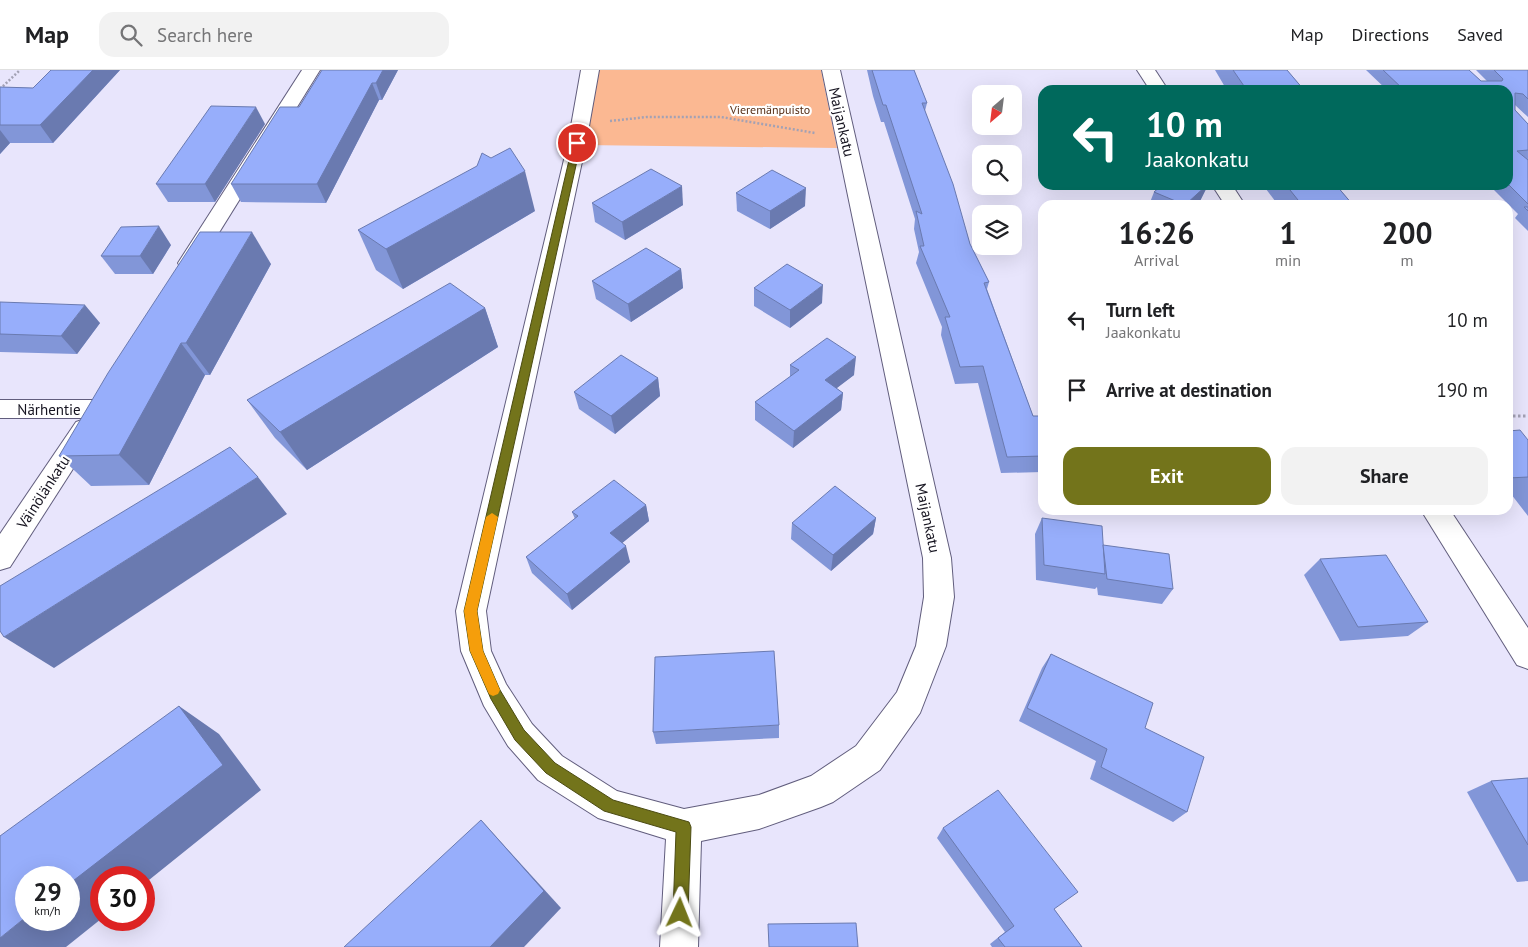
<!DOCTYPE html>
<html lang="en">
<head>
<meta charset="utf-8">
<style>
	body { margin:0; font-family:"PT Sans",sans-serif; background:#f2f2f2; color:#202124; height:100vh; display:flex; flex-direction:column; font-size:19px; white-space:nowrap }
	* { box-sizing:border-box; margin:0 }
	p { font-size:16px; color:#757577 }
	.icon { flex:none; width:28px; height:28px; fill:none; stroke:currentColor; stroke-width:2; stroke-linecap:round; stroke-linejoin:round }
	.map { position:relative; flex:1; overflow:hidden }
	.sheet { position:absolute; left:1038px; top:130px; width:475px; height:315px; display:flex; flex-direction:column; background:#fff; border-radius:15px; box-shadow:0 5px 20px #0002 }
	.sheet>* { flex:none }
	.guide { position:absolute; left:1038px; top:15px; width:475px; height:105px; border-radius:15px; box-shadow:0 5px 20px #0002; background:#00695c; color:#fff; overflow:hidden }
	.needle { width:32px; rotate:208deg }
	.controls { position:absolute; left:972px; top:15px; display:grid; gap:10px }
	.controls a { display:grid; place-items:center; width:50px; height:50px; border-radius:10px; background:#fff; box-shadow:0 5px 20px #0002; font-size:25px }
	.speed { position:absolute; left:15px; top:796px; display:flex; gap:10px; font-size:25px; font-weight:700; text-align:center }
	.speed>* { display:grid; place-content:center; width:65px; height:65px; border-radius:50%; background:#fff; box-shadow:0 5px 20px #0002; line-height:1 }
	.speed small { font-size:12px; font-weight:400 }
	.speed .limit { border:8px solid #d22; background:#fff; color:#111 }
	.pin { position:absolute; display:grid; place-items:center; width:42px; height:42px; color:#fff; margin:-21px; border:2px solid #fff; border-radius:50%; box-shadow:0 1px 5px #0007 }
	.me { position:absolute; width:55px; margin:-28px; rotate:2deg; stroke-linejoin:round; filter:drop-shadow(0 0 4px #0008) }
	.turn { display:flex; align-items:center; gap:18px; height:105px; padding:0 25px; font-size:22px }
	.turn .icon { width:65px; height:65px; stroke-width:2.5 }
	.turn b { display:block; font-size:35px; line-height:42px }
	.eta { display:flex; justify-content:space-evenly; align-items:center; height:85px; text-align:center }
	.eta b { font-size:30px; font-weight:800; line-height:35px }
	.cta { display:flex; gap:10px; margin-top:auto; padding:10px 25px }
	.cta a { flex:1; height:58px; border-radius:15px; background:#73741b; color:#fff; font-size:20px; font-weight:800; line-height:58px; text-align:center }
	.cta a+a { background:#f2f2f2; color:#202124 }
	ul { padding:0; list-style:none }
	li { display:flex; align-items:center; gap:15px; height:70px; padding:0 25px }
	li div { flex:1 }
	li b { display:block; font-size:19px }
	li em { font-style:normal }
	header { display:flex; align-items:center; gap:30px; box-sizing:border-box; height:70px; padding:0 25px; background:#fff; border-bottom:1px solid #e0e0e0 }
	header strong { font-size:24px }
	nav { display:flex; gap:28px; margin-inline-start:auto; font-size:18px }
	.search { width:350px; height:45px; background:#f2f2f2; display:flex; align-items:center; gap:12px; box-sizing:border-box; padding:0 18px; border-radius:15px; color:#757577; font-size:19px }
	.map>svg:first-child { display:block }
</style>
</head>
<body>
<header>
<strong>Map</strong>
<div class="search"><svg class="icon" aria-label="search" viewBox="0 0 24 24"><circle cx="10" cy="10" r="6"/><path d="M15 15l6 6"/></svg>Search here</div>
<nav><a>Map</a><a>Directions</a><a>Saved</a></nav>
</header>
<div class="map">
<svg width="1528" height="877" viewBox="0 0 1528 877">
	<rect width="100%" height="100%" fill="#e8e5fc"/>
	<polygon fill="#fbb892" points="596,0 821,0 837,78 582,75"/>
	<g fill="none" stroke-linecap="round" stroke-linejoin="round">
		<g stroke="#615d7d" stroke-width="2">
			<g id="minor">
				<polygon points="302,0 320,0 197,198 189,200 181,198 178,193"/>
				<polygon points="581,0 599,0 586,73 486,541 491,581 506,614 532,654 562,686 617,721 684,739 759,725 811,706 856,676 897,622 916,576 924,527 923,488 822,0 840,0 951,488 954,527 946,576 920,643 880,700 833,732 821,737 759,759 701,771 698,877 660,877 666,769 598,748 538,710 508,676 484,636 461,581 456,541 568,73"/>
				<polygon points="1137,0 1155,0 1168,20 1150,20"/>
				<polygon points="1212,115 1232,115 1245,135 1225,135"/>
				<polygon points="0,330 98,330 107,332 111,339 107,346 98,348 0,348"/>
				<polygon points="85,349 94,352 98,359 94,366 10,497 0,500 0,464 76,352"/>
				<polygon points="1421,440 1450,440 1528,558 1528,599 1517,595"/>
			</g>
		</g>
		<g stroke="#a3a1b4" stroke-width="2.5" stroke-dasharray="2 2" stroke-linecap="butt">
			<polyline points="0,19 20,0"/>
			<polyline points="610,51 647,47 721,47 815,63"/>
		</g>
		<polyline stroke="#a3a1b4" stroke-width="3" stroke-dasharray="2.5 2.5" stroke-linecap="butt" points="1508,346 1528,346"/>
		<use href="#minor" fill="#fff" fill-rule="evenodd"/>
	</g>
	<g fill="#8296d8">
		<polygon points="51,0 120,0 53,73 10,73 0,84 0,17 33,18"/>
		<polygon points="322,0 398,0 382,30 379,30 326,133 241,132 231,114 299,37"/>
		<polygon points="867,0 914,0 927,33 925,41 970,174 989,212 987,219 1033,346 1042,346 1042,402 1001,403 978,313 955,314 941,265 942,257 916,193 919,182 914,159 915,149 884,52 881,52 873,26"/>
		<polygon points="1215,0 1287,0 1304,20 1221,20 1222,17 1225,17"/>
		<polygon points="1366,0 1469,0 1481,11 1487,11 1476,0 1528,0 1528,47 1515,35 1515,40 1528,54 1528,161 1515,148 1518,144 1489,115 1508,115 1508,20 1387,20"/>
		<polygon points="265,54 215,132 168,132 156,114"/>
		<polygon points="1162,115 1208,115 1200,131 1196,135 1149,135 1154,122"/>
		<polygon points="1268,115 1336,115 1353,135 1278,135 1266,119"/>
		<polygon points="736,123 805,136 770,159 737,141"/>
		<polygon points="592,133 683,135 625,170 595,152"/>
		<polygon points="535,141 403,219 376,200 358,160"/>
		<polygon points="200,162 271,194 210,305 205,305 149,415 91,416 59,386"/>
		<polygon points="171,175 153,204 115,204 101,186"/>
		<polygon points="681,199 683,218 631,252 596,229 592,211"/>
		<polygon points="754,218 822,233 790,258 754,236"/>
		<polygon points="0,232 100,253 77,284 0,282"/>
		<polygon points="485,238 498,277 307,400 275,368 247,330"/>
		<polygon points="790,295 854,305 836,318 843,323 841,340 793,378 755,350 755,332 790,307"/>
		<polygon points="658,308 660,326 615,364 579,339 574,322"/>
		<polygon points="1508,361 1528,370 1528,446 1511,424 1508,424"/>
		<polygon points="646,435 649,451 622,473 630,492 572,540 532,503 526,487 575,449 572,442"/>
		<polygon points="876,448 873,464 831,501 791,469 792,453"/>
		<polygon points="1042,448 1103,475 1173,519 1162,534 1098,525 1097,517 1095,519 1036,510 1035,464"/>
		<polygon points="1320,489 1428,552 1408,566 1340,571 1304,505"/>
		<polygon points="1051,584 1145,658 1187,742 1173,752 1090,709 1096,691 1019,651 1042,598"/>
		<polygon points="779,655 779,668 656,674 653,662"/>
		<polygon points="1528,708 1528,811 1517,812 1467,722 1491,711"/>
		<polygon points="943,758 1054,839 1082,877 992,877 990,874 1005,862 937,768"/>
	</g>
	<g fill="#6a7ab0">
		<polygon points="93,0 120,0 53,73 40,55"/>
		<polygon points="383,0 398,0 382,30 376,13"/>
		<polygon points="372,13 379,30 326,133 317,114"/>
		<polygon points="256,37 265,54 215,132 205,114"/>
		<polygon points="0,60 10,73 0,84"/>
		<polygon points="525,101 535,141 403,219 386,179"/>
		<polygon points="1207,115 1208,115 1200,131 1196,135 1185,135"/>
		<polygon points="682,116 683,135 625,170 622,152"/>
		<polygon points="806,118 805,136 770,159 770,141"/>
		<polygon points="159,156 171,175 153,204 140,186"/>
		<polygon points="252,162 271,194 210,305 186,273"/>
		<polygon points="681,199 683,218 631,252 628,234"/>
		<polygon points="823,215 822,233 790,258 790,240"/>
		<polygon points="85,235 100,253 77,284 61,266"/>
		<polygon points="485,238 498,277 307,400 280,362"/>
		<polygon points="181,273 205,305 149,415 119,385"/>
		<polygon points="856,287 854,305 824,328 825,310"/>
		<polygon points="658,308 660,326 615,364 611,346"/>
		<polygon points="843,323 841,340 793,378 794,361"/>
		<polygon points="258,407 287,444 54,598 4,567"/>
		<polygon points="646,435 649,451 615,479 610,463"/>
		<polygon points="876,448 873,464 831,501 833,485"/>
		<polygon points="626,476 630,492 572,540 567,524"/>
		<polygon points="179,636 219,664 261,720 144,814 144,808 101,808 101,849 66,877 0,877 0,868 26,847 26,850 69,850 69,814"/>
		<polygon points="481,750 561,838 524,877 490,877"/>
	</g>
	<g fill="#97aefb" stroke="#6a7ab0">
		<polygon points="51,0 93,0 40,55 0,55 0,17 33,18"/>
		<polygon points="322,0 383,0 376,13 372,13 317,114 231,114 280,37 299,37"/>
		<polygon points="872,0 914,0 927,33 922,33 953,114 970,174 989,212 984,213 1033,346 1042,346 1042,386 1007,387 983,296 960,297 945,247 950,247 920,176 924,176 916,141 922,144 886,35 883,35"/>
		<polygon points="1233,0 1287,0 1304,20 1225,20 1222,17 1244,16"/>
		<polygon points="1383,0 1469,0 1481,11 1502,11 1503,9 1494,0 1528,0 1528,29 1523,24 1515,23 1515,40 1528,54 1528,80 1517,81 1528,90 1528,134 1508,114 1508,20 1404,20"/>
		<polygon points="211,36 256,37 205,114 156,114"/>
		<polygon points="510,78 525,101 386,179 358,160 477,96 482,83 491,88"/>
		<polygon points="651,99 682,116 622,152 592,133"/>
		<polygon points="772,100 806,118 770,141 736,123"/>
		<polygon points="1162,115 1207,115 1185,135 1154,122"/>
		<polygon points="1286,115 1336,115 1353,135 1302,135"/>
		<polygon points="1524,137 1528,137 1528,141"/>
		<polygon points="159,156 140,186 101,186 121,157"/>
		<polygon points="200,162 252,162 186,273 181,273 119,385 59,386 108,303"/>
		<polygon points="646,178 681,199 628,234 592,211"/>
		<polygon points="787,194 823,215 790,240 754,218"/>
		<polygon points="450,213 485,238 280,362 247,330"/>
		<polygon points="0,232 85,235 61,266 0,264"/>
		<polygon points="827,268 856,287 825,310 843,323 794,361 755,332 799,300 790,295"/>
		<polygon points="621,285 658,308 611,346 574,322"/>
		<polygon points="1520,360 1528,370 1528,407 1508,408 1508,361"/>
		<polygon points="230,377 258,407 4,567 0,561 0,516"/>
		<polygon points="614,410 646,435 610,463 626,476 567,524 526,487 578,446 572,442"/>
		<polygon points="835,416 876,448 833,485 792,453"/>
		<polygon points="1042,448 1102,456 1105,504 1044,495"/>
		<polygon points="1103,475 1169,484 1173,519 1107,509"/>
		<polygon points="1386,485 1428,552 1358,557 1320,489"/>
		<polygon points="774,581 779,655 653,662 655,587"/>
		<polygon points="1051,584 1153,633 1145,658 1204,687 1187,742 1101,697 1107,679 1027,638"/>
		<polygon points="179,636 223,695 69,814 69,808 26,808 26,847 0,868 0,766"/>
		<polygon points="1528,708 1528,775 1491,711"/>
		<polygon points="998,720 1078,822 1054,839 1082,877 1005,877 998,868 1014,856 943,758"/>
		<polygon points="481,750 544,821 490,877 344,877"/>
		<polygon points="856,853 858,877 769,877 768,854"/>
	</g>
	<polygon fill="#73741b" stroke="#4b4b12" points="577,70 581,73 477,541 483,581 500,620 524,660 555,693 613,730 689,752 691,757 688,843 686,848 680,850 675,848 673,843 676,762 604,741 546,703 515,670 491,629 470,581 464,541 573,73"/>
	<polygon fill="#f59e0b" points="492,443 498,447 477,541 483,581 500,620 498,624 493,626 489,624 470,581 464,541 486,447"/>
	<g text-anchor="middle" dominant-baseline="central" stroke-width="4.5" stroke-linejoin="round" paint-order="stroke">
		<g font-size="12" fill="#562e15" stroke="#fff">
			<text x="770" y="39">Vieremänpuisto</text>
		</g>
		<g font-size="15" fill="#15131f" stroke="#fff">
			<text transform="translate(842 52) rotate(77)">Maijankatu</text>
			<text x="49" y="339">Närhentie</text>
			<text transform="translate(43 422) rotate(-57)">Väinölänkatu</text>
			<text transform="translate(928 448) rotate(78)">Maijankatu</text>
		</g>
	</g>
</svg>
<div class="controls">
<a><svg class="needle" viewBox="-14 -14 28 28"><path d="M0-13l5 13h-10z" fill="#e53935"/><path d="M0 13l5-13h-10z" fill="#757577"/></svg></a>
<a><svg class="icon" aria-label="search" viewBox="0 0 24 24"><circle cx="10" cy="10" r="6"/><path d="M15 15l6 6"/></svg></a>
<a><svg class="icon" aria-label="layers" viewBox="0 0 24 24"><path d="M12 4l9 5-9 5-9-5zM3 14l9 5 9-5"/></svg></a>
</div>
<div class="speed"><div>29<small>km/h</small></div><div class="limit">30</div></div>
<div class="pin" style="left:577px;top:73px;background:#d93025"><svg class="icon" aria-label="arrive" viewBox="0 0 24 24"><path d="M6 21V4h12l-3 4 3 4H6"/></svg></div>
<svg class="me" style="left:680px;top:843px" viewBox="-20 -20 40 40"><path d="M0-17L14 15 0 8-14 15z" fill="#73741b" stroke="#fff" stroke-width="4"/></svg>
<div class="guide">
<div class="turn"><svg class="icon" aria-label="left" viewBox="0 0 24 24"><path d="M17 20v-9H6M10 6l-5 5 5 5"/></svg><div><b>10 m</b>Jaakonkatu</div></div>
</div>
<section class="sheet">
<div class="eta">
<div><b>16:26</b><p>Arrival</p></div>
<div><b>1</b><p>min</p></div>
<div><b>200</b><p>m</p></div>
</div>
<ul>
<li><svg class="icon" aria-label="left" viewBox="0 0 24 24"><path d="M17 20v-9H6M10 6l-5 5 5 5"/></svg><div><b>Turn left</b><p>Jaakonkatu</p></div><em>10 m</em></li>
<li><svg class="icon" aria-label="arrive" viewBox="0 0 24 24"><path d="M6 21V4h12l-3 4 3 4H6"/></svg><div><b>Arrive at destination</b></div><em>190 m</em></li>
</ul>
<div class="cta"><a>Exit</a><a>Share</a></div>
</section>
</div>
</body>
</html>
